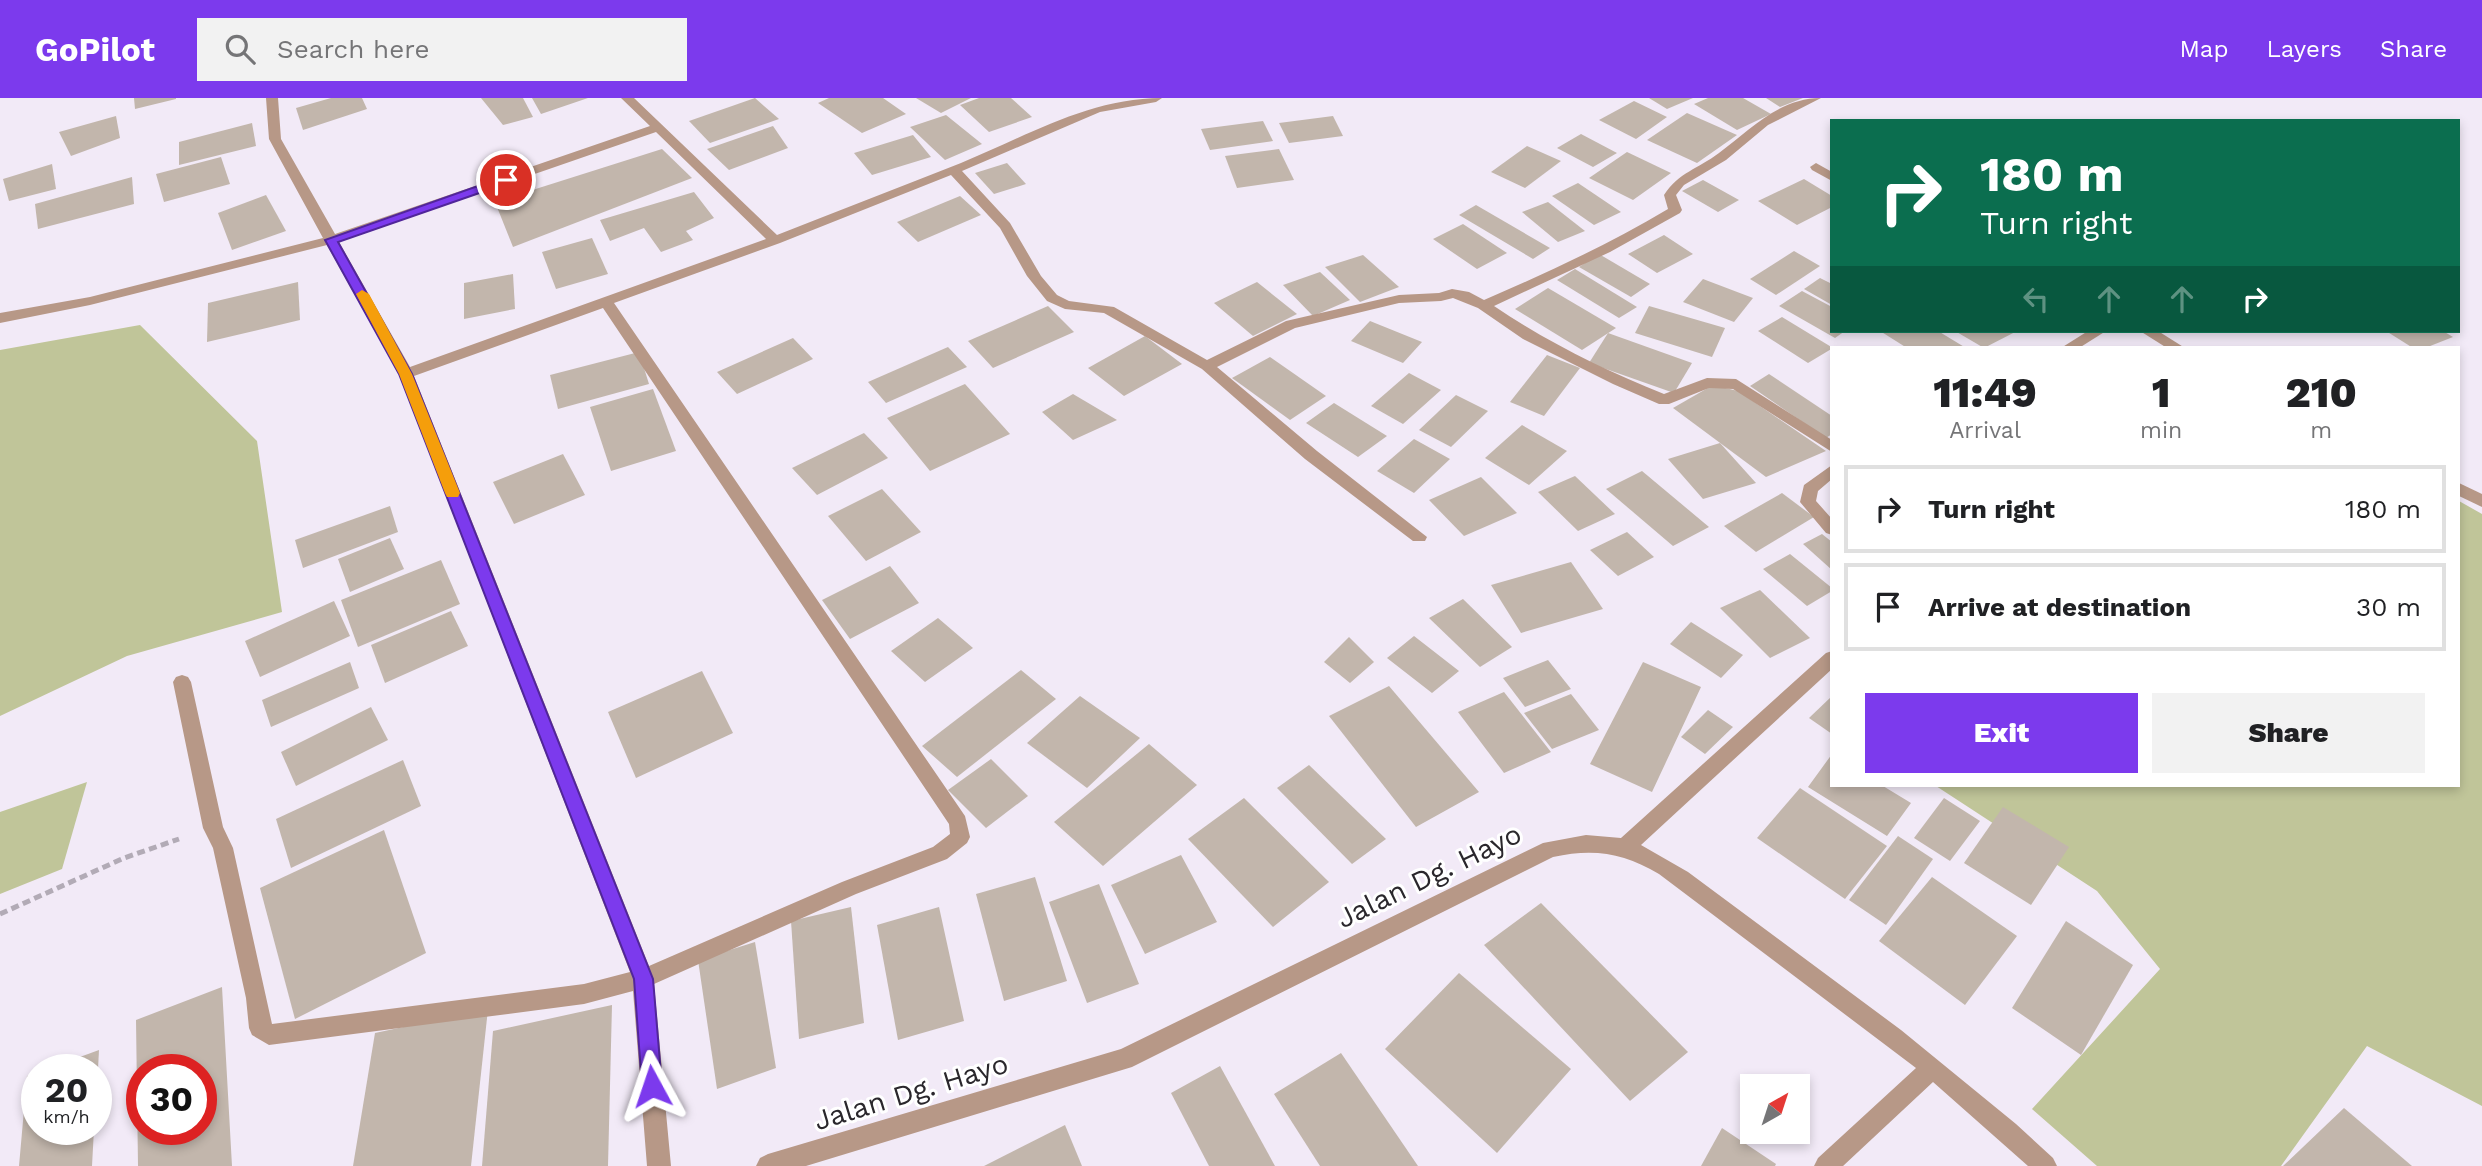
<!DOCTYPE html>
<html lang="en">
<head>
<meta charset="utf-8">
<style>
	body { margin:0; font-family:"Work Sans",sans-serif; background:#f2f2f2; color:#202124; height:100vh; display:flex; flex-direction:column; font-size:26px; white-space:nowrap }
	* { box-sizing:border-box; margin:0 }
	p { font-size:23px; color:#757577 }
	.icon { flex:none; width:38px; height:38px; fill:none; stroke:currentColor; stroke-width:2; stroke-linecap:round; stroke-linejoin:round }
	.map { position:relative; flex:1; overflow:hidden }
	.side { position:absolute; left:1830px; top:248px; width:630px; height:441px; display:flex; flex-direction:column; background:#fff; border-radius:0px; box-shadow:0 4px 10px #0003 }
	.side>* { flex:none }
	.guide { position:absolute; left:1830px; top:21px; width:630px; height:214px; border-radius:0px; box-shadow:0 4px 10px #0003; background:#0b6e4f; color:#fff; overflow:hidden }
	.needle { width:46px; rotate:39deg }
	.fabs { position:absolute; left:1740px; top:976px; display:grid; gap:14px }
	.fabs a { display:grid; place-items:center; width:70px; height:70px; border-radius:0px; background:#fff; box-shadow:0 4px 10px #0003; font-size:35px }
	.speed { position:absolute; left:21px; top:956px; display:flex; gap:14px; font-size:35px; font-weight:700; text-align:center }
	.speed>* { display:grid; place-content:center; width:91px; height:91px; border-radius:50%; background:#fff; box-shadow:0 4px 10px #0003; line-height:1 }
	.speed small { font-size:18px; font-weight:400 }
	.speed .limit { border:10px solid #d22; background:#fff; color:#111 }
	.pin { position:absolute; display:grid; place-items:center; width:60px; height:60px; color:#fff; margin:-30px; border:4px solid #fff; border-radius:50%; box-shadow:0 2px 7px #0007 }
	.me { position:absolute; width:77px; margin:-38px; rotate:355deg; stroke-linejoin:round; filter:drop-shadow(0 0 5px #0008) }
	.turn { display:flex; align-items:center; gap:24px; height:147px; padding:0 35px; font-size:32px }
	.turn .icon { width:91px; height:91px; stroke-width:2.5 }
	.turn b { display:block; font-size:49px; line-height:60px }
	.lanes { display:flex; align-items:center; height:66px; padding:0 35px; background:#0003; justify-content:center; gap:35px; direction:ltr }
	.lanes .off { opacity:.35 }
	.eta { display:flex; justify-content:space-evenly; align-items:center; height:119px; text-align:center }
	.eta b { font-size:42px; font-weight:800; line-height:49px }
	.primary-button { display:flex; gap:14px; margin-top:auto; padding:14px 35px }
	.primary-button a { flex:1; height:80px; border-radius:0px; background:#7c3aed; color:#fff; font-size:28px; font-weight:800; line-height:80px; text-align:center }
	.primary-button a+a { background:#f2f2f2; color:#202124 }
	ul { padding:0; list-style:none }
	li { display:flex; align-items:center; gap:21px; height:88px; margin:0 14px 10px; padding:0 21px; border:4px solid #e0e0e0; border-radius:0px }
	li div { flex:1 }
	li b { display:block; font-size:26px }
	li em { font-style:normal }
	header { display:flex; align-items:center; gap:42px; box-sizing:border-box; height:98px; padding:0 35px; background:#7c3aed; color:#fff }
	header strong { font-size:33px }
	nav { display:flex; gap:38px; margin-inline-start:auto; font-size:24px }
	.search { width:490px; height:63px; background:#f2f2f2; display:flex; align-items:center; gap:18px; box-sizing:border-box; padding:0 24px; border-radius:0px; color:#757577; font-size:26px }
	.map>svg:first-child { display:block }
</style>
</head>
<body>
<header>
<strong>GoPilot</strong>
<div class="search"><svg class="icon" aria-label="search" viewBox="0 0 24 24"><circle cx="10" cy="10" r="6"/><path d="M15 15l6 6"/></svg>Search here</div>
<nav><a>Map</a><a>Layers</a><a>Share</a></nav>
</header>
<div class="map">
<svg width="2482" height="1068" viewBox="0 0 2482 1068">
	<rect width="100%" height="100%" fill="#f2eaf7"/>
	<g fill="#c0c599">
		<polygon points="140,227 257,343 282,514 127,558 0,618 0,252"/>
		<polygon points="2459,403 2482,416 2482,1008 2367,948 2281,1068 2097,1068 2032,1011 2160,871 2097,793 1936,688 2459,688"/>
		<polygon points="87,684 62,771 0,796 0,714"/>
	</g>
	<g fill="#c2b6ac" fill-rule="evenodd">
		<polygon points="134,0 176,0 176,1 135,11"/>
		<polygon points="331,0 362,0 367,11 303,32 296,10"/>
		<polygon points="481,0 523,0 533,19 503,27"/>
		<polygon points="532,0 588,0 541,16"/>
		<polygon points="755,0 779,21 710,45 689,23"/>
		<polygon points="829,0 883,0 906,16 862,35 818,5"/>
		<polygon points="916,0 971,0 941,15"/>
		<polygon points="979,0 1011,0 1032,19 989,34 960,7"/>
		<polygon points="1649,0 1693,0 1667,11"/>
		<polygon points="1708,0 1743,0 1771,16 1737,32 1694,6"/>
		<polygon points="1766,0 1803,0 1780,9"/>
		<polygon points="1634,3 1667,19 1636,41 1599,22"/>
		<polygon points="1687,15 1737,37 1697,65 1647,42"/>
		<polygon points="946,17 982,46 945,62 910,29"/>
		<polygon points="116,18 120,40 71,58 59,34"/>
		<polygon points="1333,18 1343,38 1289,45 1279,25"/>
		<polygon points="1263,23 1273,43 1210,52 1201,31"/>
		<polygon points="252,25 256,48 179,67 179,44"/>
		<polygon points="773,28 788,50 729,72 707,51"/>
		<polygon points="1581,36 1617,55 1593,69 1557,50"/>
		<polygon points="913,37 931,59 872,77 854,55"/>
		<polygon points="1527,48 1561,63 1525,90 1491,74"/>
		<polygon points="662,51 692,80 513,149 495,104"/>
		<polygon points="1279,51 1294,82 1237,90 1225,58"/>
		<polygon points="1627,54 1671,75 1633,102 1589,80"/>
		<polygon points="221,59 230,86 164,104 156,76"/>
		<polygon points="1007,65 1026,86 994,96 975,75"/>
		<polygon points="52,66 56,91 9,103 3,81"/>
		<polygon points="132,79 134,106 38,131 35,106"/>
		<polygon points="1804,81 1832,98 1832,109 1797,127 1758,103"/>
		<polygon points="1703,82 1739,102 1718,114 1682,93"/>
		<polygon points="1578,85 1621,114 1594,127 1552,98"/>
		<polygon points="694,94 714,120 686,133 693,142 661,154 644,130 610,143 600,122"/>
		<polygon points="266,97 286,133 232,152 218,115"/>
		<polygon points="960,98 981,117 918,144 897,124"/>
		<polygon points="1548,104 1585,133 1558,144 1522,114"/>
		<polygon points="1476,107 1550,150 1533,161 1459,117"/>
		<polygon points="1463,126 1507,155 1477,171 1433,141"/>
		<polygon points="1664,137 1693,156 1657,175 1628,156"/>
		<polygon points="592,140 608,176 556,191 542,154"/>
		<polygon points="1794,153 1820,168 1776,197 1750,181"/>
		<polygon points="1599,156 1650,186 1631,199 1579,169"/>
		<polygon points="1363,157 1399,189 1360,204 1325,169"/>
		<polygon points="1575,171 1637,209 1619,220 1557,182"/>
		<polygon points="1320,174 1350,202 1313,218 1283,187"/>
		<polygon points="513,176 515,211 464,221 464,185"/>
		<polygon points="1820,180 1832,186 1832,207 1804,191"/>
		<polygon points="1703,181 1753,200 1734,224 1683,204"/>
		<polygon points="298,184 300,222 207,244 208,205"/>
		<polygon points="1257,184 1297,216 1253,238 1214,205"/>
		<polygon points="1548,190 1616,230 1582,252 1515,211"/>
		<polygon points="1802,193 1832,209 1832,233 1845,233 1835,240 1779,208"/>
		<polygon points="1048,208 1074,234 993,270 968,243"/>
		<polygon points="1649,208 1725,230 1712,259 1635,235"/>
		<polygon points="1782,219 1833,250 1808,265 1758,233"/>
		<polygon points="1370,223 1422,244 1403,265 1351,243"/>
		<polygon points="1880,233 1938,233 1966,250 1907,250"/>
		<polygon points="1955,233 2017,233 1984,250"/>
		<polygon points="2386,233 2443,233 2453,239 2425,250 2413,250"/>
		<polygon points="1608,235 1692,265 1674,295 1589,265"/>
		<polygon points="1145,238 1182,266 1124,298 1088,270"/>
		<polygon points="793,240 813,261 737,296 717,274"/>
		<polygon points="948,249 967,269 886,305 868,284"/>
		<polygon points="639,254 649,286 558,311 550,277"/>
		<polygon points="1547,257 1580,270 1544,318 1510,304"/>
		<polygon points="1270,259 1326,298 1290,322 1232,280"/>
		<polygon points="1409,275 1441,292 1403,326 1371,308"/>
		<polygon points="1769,276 1832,318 1832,336 1826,340 1750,288"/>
		<polygon points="965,286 1010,336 930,373 887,320"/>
		<polygon points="1713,287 1738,293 1826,353 1766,379 1673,310"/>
		<polygon points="653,291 676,353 611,373 590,309"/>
		<polygon points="1073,296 1117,322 1073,342 1042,314"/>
		<polygon points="1456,297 1488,313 1451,349 1419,332"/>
		<polygon points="1334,305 1387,338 1358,359 1306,325"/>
		<polygon points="1522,327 1567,353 1529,387 1485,360"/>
		<polygon points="864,335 888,360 817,397 792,370"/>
		<polygon points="1414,341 1450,361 1414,395 1377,373"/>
		<polygon points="1720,345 1756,385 1703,401 1668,361"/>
		<polygon points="563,356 585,397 514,426 493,384"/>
		<polygon points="1642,373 1709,429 1673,448 1606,391"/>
		<polygon points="1575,378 1615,416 1578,433 1538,394"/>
		<polygon points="1481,379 1517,415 1464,438 1429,402"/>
		<polygon points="882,391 921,434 866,463 828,418"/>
		<polygon points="1782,395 1814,419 1756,454 1724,428"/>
		<polygon points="390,408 398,434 303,470 295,442"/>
		<polygon points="1627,434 1654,459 1618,478 1590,452"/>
		<polygon points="1822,436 1832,444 1832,472 1803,446"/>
		<polygon points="390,440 404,471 350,494 338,461"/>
		<polygon points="1790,456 1832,490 1832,493 1807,508 1763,471"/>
		<polygon points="441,462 460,506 358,549 341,502"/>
		<polygon points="1571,464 1603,511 1521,535 1491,487"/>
		<polygon points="890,468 919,505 850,541 822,502"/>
		<polygon points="1760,492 1810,540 1770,560 1720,510"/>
		<polygon points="1463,501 1512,549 1480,569 1429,520"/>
		<polygon points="334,503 350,538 260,579 245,543"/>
		<polygon points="451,513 468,548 385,585 371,547"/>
		<polygon points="938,520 973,550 925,584 891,553"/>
		<polygon points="1691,524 1743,557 1721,580 1670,546"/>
		<polygon points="1414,538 1459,573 1432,595 1387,560"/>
		<polygon points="1349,539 1374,564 1350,585 1324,564"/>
		<polygon points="1548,562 1571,591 1525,609 1503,580"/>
		<polygon points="350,564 359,590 271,629 262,602"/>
		<polygon points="1643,564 1701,589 1652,694 1590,666"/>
		<polygon points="1021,572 1056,601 957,679 922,648"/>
		<polygon points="702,573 733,635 636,680 608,614"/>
		<polygon points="1389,588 1479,694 1416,729 1329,618"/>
		<polygon points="1504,594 1551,654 1504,675 1458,614"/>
		<polygon points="1571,596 1599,632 1552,651 1524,615"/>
		<polygon points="1080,598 1140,640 1087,690 1027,645"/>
		<polygon points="1832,598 1832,636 1809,620"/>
		<polygon points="371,609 388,642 296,688 281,654"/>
		<polygon points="1708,612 1733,629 1705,656 1681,639"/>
		<polygon points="1149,646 1197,687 1103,768 1054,724"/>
		<polygon points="1832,656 1832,688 1883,688 1911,705 1887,738 1808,689"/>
		<polygon points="991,661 1028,698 986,730 948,692"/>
		<polygon points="403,662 421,708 291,770 276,721"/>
		<polygon points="1309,667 1386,741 1352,766 1277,690"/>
		<polygon points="1800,690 1887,748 1845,801 1757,740"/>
		<polygon points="1244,700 1329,784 1273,829 1188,741"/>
		<polygon points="1944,700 1980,723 1950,763 1914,740"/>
		<polygon points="2003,709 2069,749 2031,807 1964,765"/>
		<polygon points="384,732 426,855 295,921 260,790"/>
		<polygon points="1898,738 1933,761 1886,827 1849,802"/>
		<polygon points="1181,757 1217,824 1145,856 1111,787"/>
		<polygon points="1035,779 1067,883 1004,903 976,796"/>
		<polygon points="1932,779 2017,838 1965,907 1879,843"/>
		<polygon points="1099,786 1139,886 1087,905 1049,804"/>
		<polygon points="1541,805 1688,954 1630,1003 1484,847"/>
		<polygon points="851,809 864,925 799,941 791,823"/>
		<polygon points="939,809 964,923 898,942 877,827"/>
		<polygon points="2066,823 2133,867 2081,957 2012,910"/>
		<polygon points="755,844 776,970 717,991 698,862"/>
		<polygon points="1459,875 1571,971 1497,1055 1385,951"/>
		<path d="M222,889L232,1068H138L136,922ZM142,971H201V1031H142Z"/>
		<polygon points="612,907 608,1068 482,1068 493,933"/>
		<polygon points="488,911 471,1068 353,1068 375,935"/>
		<polygon points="99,952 98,971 47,971"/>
		<polygon points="1341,955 1418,1068 1320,1068 1274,996"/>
		<polygon points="1220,968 1275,1068 1209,1068 1171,995"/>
		<polygon points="37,975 37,1031 94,1031 92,1068 19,1068 27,978"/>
		<polygon points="2344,1010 2412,1068 2283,1068"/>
		<polygon points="1065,1027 1082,1068 984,1068"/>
		<polygon points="1722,1030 1776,1066 1775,1068 1701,1068"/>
	</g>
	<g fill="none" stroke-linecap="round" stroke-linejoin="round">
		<polyline stroke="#b2abb6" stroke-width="5" stroke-dasharray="8 4.5" stroke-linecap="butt" points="0,816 124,760 179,741"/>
		<g fill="#b79887" fill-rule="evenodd">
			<path d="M266,0H278L281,41L335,136L650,28L621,0H634L777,137C838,113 900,89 961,65C1027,38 1089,0 1162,0L1156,4L1100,14L962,73L1010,125L1041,178L1057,197L1069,203L1114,209L1207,262L1286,223L1399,197L1439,195L1452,191L1469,194L1484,202C1547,175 1609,146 1668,111L1664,97C1679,74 1698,71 1719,55C1750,32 1779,0 1821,0L1768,27L1726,62L1684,87L1676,97L1682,112L1680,115L1610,154L1494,208C1547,244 1604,272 1664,296L1707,280L1736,281L1832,342V354L1733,291L1709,290L1669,306H1659L1613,286L1523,241L1478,210L1453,200L1441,203L1399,205L1295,230L1217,269L1317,353L1427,439L1425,443H1413L1305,361L1202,271L1104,215L1065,211L1047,203L1027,178L1000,130L951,77L780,145L614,205L965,718L970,739L967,745L947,761L856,796L654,886L671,1068H647L633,893L584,906L269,947L252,937L249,930L246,900L213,750L203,730L173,584L176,579L182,577L188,579L191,584L223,729L233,750L272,926L584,886L630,874L399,276L327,147L90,207L0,225V215L90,199L323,140L269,41ZM656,34L766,141L410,269L339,144ZM603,210L949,726L950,736L933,749L842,784L649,868L414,278Z"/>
			<polygon points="1816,65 1832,74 1832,83 1812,72 1810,69"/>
			<polygon points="2088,233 2106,233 2079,250 2061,250"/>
			<polygon points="2140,233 2158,233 2185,250 2167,250"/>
			<polygon points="1832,367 1832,381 1818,393 1816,403 1832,421 1832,437 1826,435 1800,404 1804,387"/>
			<polygon points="2459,385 2482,396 2482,409 2459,398"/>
			<path d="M1832,553V571L1641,747L1688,774L1901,932L2016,1026L2053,1060L2057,1068H2028L1933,984L1843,1068H1814L1818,1060L1916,970L1659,776C1624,755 1594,750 1553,759L1132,969L806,1068H756L760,1060L768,1056L1121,951L1543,745L1586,737L1621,740L1826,555Z"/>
		</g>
	</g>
	<polygon fill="#7c3aed" stroke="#51269a" stroke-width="2" points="506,78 512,82 511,84 338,144 412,276 653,881 662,988 660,995 652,998 645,995 642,988 634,881 399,276 325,142"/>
	<polygon fill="#f59e0b" points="362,192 369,196 412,276 460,395 458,399 447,399 445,395 399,276 356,196"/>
	<g text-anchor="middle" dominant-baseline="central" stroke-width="6" stroke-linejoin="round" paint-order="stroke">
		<g font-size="28" fill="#2a272c" stroke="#fff">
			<text transform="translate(1429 778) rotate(-26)">Jalan Dg. Hayo</text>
			<text transform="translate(911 994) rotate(-17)">Jalan Dg. Hayo</text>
		</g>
	</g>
</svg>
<div class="fabs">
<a><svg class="needle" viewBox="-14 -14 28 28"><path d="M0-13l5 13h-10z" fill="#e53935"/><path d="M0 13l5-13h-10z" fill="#757577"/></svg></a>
</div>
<div class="speed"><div>20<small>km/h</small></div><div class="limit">30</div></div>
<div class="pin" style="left:506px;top:82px;background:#d93025"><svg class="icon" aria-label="arrive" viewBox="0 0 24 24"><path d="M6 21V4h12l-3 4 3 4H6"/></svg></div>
<svg class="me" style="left:652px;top:988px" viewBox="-20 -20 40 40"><path d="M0-17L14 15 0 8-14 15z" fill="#7c3aed" stroke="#fff" stroke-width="4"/></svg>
<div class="guide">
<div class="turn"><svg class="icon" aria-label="right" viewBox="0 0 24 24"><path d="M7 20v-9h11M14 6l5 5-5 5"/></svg><div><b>180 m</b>Turn right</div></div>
<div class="lanes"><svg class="icon off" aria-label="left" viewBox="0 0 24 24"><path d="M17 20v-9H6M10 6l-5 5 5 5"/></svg><svg class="icon off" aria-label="ahead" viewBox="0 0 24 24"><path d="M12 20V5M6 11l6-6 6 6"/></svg><svg class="icon off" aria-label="ahead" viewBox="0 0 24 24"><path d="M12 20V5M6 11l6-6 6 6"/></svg><svg class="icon" aria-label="right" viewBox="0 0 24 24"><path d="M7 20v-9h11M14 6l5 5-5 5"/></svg></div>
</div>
<section class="side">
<div class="eta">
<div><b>11:49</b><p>Arrival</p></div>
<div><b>1</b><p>min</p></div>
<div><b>210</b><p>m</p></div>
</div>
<ul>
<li><svg class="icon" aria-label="right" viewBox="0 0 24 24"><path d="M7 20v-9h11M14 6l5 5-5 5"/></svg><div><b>Turn right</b></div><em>180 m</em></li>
<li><svg class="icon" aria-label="arrive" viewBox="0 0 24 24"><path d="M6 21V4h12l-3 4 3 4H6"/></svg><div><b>Arrive at destination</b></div><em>30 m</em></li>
</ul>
<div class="primary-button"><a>Exit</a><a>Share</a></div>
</section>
</div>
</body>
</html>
